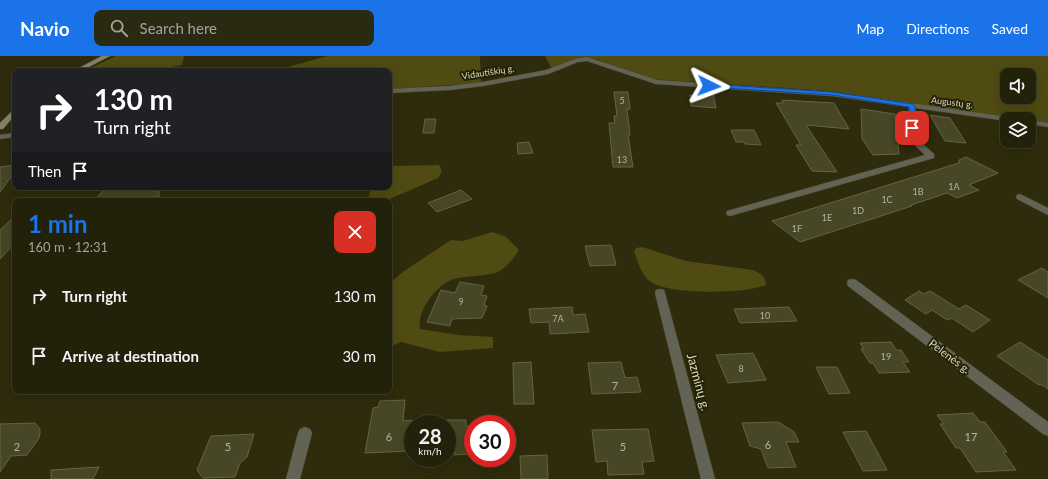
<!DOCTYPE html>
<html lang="en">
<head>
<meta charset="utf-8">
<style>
	body { margin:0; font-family:Lato,sans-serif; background:#2a2912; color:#f1f3f6; height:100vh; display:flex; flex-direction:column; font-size:15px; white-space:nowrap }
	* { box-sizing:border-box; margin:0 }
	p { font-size:13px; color:#a2a39c }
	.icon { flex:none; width:22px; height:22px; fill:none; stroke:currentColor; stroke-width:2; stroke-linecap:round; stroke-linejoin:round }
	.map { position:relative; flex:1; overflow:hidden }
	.side { position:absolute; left:12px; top:142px; width:380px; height:196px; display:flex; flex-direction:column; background:#222109; border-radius:8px; box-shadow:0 4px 16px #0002,0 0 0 1px #3f3e2a }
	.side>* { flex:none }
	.banner { position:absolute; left:12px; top:12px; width:380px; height:122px; border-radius:8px; box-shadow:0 4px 16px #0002,0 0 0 1px #3f3e2a; background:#202124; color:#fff; overflow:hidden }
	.buttons { position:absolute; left:1000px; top:12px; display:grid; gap:8px }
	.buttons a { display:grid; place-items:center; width:36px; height:36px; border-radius:8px; background:#222109; box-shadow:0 4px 16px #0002,0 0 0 1px #3f3e2a; font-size:20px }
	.speed { position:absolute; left:404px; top:359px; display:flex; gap:8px; font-size:20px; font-weight:700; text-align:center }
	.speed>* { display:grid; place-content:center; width:52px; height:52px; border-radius:50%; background:#222109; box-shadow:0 4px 16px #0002,0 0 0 1px #3f3e2a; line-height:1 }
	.speed small { font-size:10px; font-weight:400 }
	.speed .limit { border:6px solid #d22; background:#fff; color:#111 }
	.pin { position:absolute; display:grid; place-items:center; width:34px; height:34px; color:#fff; margin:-17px; border-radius:8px; box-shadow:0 2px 6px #0006 }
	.me { position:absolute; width:44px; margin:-22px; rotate:93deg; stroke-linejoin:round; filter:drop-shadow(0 0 3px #0008) }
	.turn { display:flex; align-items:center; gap:14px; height:84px; padding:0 16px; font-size:18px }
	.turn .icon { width:52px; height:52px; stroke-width:2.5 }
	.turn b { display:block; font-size:28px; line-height:34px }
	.then { display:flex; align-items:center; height:38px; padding:0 16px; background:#0003; gap:8px; font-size:15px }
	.round { display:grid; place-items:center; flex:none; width:42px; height:42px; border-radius:8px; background:#2a2912 }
	.head { display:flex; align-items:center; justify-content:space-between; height:68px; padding:0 16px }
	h1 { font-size:24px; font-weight:700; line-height:30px; color:#1a73e8 }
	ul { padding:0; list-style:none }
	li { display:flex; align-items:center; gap:12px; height:60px; padding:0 16px }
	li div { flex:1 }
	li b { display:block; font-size:15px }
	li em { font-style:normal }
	header { display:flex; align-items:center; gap:24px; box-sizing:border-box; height:56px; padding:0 20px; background:#1a73e8; color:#fff }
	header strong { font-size:19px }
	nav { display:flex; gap:22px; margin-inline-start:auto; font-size:14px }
	.search { width:280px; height:36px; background:#2a2912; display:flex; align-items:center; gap:10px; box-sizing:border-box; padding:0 14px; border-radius:8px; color:#a2a39c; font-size:15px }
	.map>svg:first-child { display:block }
</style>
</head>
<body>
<header>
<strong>Navio</strong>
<div class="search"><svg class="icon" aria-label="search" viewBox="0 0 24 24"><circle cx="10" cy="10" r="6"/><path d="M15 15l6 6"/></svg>Search here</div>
<nav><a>Map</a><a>Directions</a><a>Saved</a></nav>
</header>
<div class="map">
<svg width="1048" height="423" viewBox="0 0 1048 423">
	<rect width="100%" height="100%" fill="#2e2c0c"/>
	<g fill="#4f4b12" fill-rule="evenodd">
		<polygon points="116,0 184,0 182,9 159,13 156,15 84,15"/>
		<polygon points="328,0 480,0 481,27 389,33 389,15 273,15"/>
		<path d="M545,0H1048V68L1029,65V63H1018L830,35L649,23L596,3L589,2L552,13ZM1007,19H1029V41H1007Z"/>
		<polygon points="439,109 442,115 438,122 385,145 367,145 372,131 389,131 389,110"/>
		<path d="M492,176L506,181L519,194C513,203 506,213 495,217C482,221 461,219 449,225C434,232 417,256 420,273L459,279L493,281V292L440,296L401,286L389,291V228L404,215L451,184L463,185Z"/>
		<path d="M642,191L686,205L753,214C760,217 766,221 766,229C746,238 669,239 651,226C641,219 638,206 634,195L636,192Z"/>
	</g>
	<g fill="#474626" stroke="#646342">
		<polygon points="614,36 628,36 630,53 627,53 630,79 628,79 633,111 613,111 609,67 615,67 614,60 617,60"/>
		<polygon points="701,37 713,38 716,52 691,50 690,39 701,40"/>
		<polygon points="782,44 834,47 849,73 806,69 837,116 812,115 796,89 801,89 776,47 783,47"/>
		<polygon points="861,53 895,58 899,98 873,99 862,83"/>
		<polygon points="930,59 950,62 966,87 945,85"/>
		<polygon points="425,63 436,63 434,77 423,77"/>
		<polygon points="731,74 754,74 761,89 745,88 744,86 736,86"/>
		<polygon points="529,86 533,97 518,98 517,87"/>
		<polygon points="966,101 998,117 969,129 979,134 957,142 947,137 911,149 912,150 800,186 772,165 959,107 959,104"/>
		<polygon points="15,109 15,115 0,136 0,111"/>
		<polygon points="106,131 159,131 159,141 117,143 115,145 94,145"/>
		<polygon points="461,134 472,143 437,156 428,147"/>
		<polygon points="15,160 15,187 0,203 0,174"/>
		<polygon points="611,189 616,209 590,210 585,190"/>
		<polygon points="1042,212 1048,216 1048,242 1018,224"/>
		<polygon points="460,226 484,230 481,239 487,240 484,249 487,250 482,262 452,263 450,270 427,266 441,234 455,237"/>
		<polygon points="919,235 924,238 930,235 959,253 966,249 990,264 973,276 952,262 947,264 932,254 926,258 905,244"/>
		<polygon points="572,251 573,259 585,258 589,276 550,278 549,266 531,267 529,253"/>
		<polygon points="789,251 797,265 740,267 734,253"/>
		<polygon points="891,286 896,294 901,294 909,306 903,306 910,316 879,317 873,307 870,307 861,293 864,293 860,287"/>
		<polygon points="1020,286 1048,304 1048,333 1040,328 1039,329 997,300"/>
		<polygon points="753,297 766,324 728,327 716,299"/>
		<polygon points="531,306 534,348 514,348 513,307"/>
		<polygon points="621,306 625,322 637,321 641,336 592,338 588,307"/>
		<polygon points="816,311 837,311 850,337 829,338"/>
		<polygon points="405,344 403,365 412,364 409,395 365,397 373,352 378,351 380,345"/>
		<polygon points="973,357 980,366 985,366 1007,396 1003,396 1016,414 976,416 960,392 956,392 940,368 944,368 937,359"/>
		<polygon points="447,364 466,364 466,370 473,369 473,398 454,399 455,391 447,391"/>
		<polygon points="778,366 794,376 799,386 786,386 796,411 768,412 761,393 750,390 742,367"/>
		<polygon points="35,367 40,373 40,377 39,382 27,399 11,400 0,416 0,368"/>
		<polygon points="648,373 654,405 642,406 644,418 608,419 607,405 596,406 592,374"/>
		<polygon points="866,375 887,414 863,415 843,376"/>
		<polygon points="254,378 247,401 240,407 235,421 203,422 197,414 211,380"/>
		<polygon points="547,399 548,423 521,423 520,400"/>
		<polygon points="99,411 93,423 51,423 51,414"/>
	</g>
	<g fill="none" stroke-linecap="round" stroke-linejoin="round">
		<g stroke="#49482a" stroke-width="1">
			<g id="street">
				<polygon points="587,1 657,24 832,36 1008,61 1012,63 1007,63 1007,65 915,52 916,82 934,98 934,102 730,160 727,159 726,157 727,155 925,99 908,83 909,51 832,40 656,28 587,5 578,6 548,18 483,30 450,34 389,37 389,33 450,30 483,26 546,14 575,3"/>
				<polygon points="1029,64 1048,67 1048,71 1029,68"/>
				<polygon points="15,77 15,81 0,83 0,79"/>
				<polygon points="1020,138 1048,152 1048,159 1017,143 1016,141 1017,139"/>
				<polygon points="852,223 856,224 1048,366 1048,380 1043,378 848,230 847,227 848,224"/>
				<polygon points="660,233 664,234 665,237 715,423 701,423 655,237 656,234"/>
				<polygon points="305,371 310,373 312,377 300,423 286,423 298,377 300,373"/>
			</g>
		</g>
		<g stroke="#49482a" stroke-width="1">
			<g id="secondary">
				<polygon points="102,0 110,0 81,15 73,15"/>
				<polygon points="15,53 15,59 3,73 0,73 0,67 13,54"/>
			</g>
		</g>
		<use href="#street" fill="#636355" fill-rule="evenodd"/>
		<use href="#secondary" fill="#83826c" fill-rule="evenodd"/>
	</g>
	<polygon fill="#1a73e8" stroke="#114b97" points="707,28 832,36 912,48 915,50 916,72 912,74 909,72 909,51 832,39 709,31 706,30"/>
	<g text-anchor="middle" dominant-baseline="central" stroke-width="4" stroke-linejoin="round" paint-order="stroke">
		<g font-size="9" fill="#d9d8c6" stroke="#242203">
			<text transform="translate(488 16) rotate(-9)">Vidautiškių g.</text>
			<text transform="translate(952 46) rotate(7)">Augustų g.</text>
		</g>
		<g font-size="9" fill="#b4b49e">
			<text x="622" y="44">5</text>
			<text x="622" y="103">13</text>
			<text x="954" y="130">1A</text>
			<text x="918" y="135">1B</text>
			<text x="887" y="143">1C</text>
			<text x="858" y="154">1D</text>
			<text x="827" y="161">1E</text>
			<text x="797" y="172">1F</text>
			<text x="461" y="245">9</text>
			<text x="765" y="259">10</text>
			<text x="558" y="262">7A</text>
			<text x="886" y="300">19</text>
			<text x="741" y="312">8</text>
		</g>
		<g font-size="11" fill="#d9d8c6" stroke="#242203">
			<text transform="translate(950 300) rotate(37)">Pelenės g.</text>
		</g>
		<g font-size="11" fill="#b4b49e">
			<text x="615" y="329">7</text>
			<text x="389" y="380">6</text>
			<text x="971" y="380">17</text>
			<text x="768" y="388">6</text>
			<text x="17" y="390">2</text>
			<text x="228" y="390">5</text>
			<text x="623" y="390">5</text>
		</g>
		<g font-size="13" fill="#d9d8c6" stroke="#242203">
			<text transform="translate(699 326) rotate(75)">Jazminų g.</text>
		</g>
	</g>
</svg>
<div class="buttons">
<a><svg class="icon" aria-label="sound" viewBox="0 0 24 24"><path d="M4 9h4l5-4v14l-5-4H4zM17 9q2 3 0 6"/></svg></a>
<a><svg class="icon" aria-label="layers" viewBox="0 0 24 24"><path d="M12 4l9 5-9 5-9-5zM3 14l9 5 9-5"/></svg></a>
</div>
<div class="speed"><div>28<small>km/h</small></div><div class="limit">30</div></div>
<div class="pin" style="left:912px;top:72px;background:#d93025"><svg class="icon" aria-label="arrive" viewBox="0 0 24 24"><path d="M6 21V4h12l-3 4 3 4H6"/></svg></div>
<svg class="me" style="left:709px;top:30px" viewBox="-20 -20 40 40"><path d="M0-17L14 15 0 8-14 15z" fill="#1a73e8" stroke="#fff" stroke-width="4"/></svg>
<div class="banner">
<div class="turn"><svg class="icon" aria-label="right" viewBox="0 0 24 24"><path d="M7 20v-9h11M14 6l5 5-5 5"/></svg><div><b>130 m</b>Turn right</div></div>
<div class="then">Then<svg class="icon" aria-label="arrive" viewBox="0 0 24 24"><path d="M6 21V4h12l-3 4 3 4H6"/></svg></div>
</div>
<section class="side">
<div class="head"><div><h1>1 min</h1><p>160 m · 12:31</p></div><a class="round" style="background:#d93025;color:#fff"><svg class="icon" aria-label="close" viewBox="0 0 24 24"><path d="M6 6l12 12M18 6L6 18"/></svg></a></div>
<ul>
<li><svg class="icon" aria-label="right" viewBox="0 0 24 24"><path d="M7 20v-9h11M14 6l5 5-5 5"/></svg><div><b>Turn right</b></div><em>130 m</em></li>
<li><svg class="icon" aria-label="arrive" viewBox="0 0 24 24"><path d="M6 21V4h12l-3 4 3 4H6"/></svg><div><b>Arrive at destination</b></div><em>30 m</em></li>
</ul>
</section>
</div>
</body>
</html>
